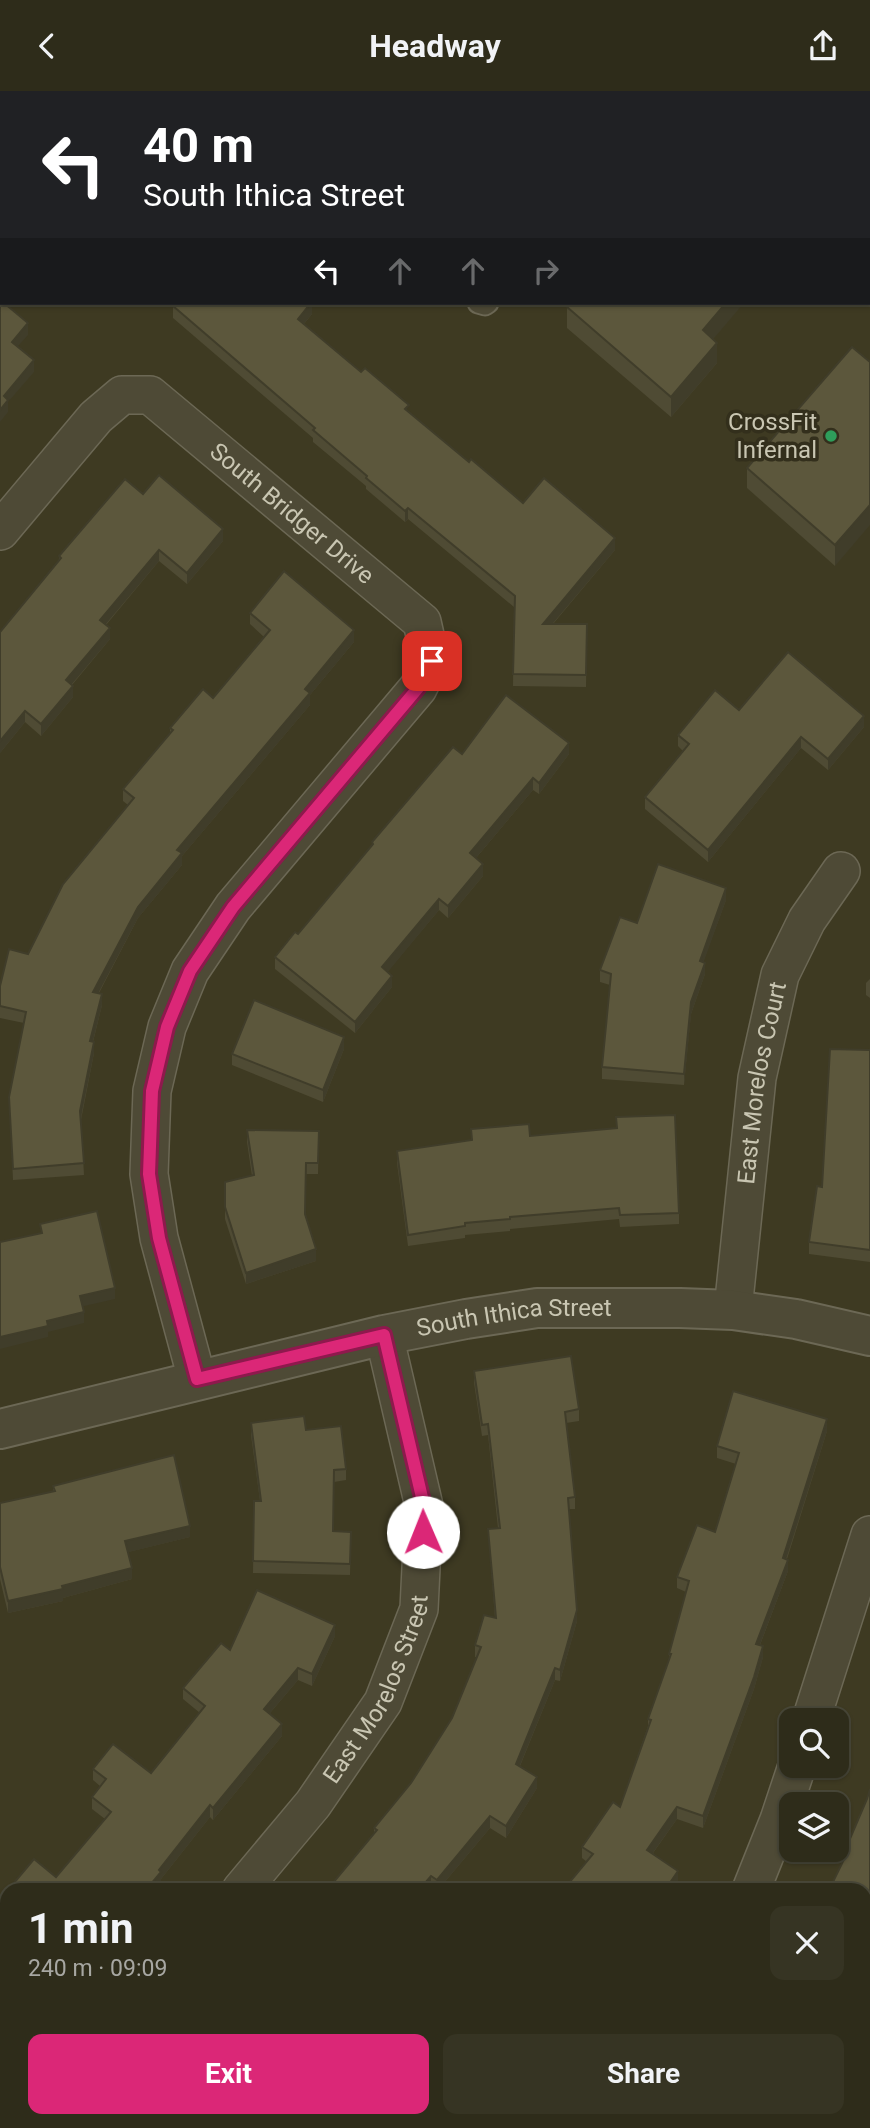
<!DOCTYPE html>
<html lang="en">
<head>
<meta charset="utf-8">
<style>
	body { margin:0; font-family:Roboto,sans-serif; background:#363423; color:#f1f3f6; height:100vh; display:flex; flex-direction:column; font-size:26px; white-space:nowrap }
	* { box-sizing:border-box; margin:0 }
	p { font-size:23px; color:#a7a7a2 }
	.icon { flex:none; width:38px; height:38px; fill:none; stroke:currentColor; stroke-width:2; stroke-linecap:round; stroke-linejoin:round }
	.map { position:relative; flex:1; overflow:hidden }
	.side { position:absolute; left:0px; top:1792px; width:872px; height:245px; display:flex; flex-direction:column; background:#2e2c1a; border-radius:21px 21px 0 0; box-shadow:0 2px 5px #0004,0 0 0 2px #494839 }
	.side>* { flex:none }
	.hud { position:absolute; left:0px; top:0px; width:872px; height:214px; box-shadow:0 2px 5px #0004,0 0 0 2px #494839; background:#202124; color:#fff; overflow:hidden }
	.tools { position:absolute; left:779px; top:1617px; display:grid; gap:14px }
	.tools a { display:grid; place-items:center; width:70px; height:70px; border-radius:14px; background:#2e2c1a; box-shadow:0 2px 5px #0004,0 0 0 2px #494839; font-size:35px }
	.pin { position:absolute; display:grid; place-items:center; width:60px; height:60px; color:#fff; margin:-30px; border-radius:14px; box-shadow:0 4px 10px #0006 }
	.me { position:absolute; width:77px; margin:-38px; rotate:359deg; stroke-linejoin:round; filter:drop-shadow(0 0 5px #0008) }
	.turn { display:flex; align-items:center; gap:24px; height:147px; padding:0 28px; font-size:32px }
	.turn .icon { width:91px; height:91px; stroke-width:2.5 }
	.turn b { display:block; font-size:49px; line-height:60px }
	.lanes { display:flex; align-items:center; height:66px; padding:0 28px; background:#0003; justify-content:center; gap:35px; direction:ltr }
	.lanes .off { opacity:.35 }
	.round { display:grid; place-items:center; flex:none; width:74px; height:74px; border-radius:14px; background:#363423 }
	.headline { display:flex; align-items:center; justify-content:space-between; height:119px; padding:0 28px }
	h1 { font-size:42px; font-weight:700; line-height:52px }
	.cta { display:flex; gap:14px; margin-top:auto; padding:14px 28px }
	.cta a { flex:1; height:80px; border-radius:14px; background:#db2777; color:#fff; font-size:28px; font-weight:700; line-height:80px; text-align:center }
	.cta a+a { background:#363423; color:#f1f3f6 }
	header { display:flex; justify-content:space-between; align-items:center; height:91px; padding:0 28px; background:#2e2c1a; font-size:32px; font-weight:700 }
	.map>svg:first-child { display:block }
</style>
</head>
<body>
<header><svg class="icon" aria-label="back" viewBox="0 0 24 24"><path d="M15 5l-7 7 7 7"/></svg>Headway<svg class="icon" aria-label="share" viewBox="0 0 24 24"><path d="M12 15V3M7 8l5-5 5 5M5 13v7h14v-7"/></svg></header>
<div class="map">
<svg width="870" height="2037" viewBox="0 0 870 2037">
	<rect width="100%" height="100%" fill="#3e3a22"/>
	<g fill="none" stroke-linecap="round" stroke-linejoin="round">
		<g stroke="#6c6855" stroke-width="23">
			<g id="service">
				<polyline points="658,2 659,0"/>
				<polyline points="478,212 485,214 488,212"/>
			</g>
		</g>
		<g stroke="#6c6855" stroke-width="40">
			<g id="minor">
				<polyline points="679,0 681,2"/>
				<path id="s1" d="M0,440L96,326L122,304H150L422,531L431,571L418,597L233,816L190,880L167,936L152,1000L149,1083L159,1147L197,1288"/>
				<path id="s2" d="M733,1219L757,987L780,884L807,829L841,780"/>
				<polyline points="811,1629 870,1444"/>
				<path id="s3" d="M241,1799L313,1713L383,1611L419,1518L424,1415L384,1244"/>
				<polyline points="751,1799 779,1729 797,1675"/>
				<polyline points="42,2037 47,2030"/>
				<polyline points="574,2037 580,2030"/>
			</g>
		</g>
		<g stroke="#6c6855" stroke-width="42">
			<g id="tertiary">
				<path id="s4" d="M0,1338L384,1244L466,1228L537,1217H680L733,1219L796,1228L870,1245"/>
			</g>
		</g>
		<use href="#service" stroke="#4e4a36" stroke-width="19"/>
		<use href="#minor" stroke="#4e4a36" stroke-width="37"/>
		<use href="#tertiary" stroke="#4e4a36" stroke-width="38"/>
	</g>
	<g fill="#4f4b34">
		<polygon points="287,0 341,0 339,2 289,2"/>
		<polygon points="173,215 312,223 304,233 469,371 523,412 615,459 553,533 587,533 586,596 513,595 514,516 408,428 405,431 366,398 366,395 313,351 313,347 173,227"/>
		<polygon points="567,216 713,248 717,272 671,326 567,237"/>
		<polygon points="870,271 835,475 747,397 747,377"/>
		<polygon points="143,403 223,450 187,493 159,470 106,534 110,548 72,594 73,606 41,645 25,631 0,662 59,470 59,465"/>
		<polygon points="250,522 354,551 310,604 310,614 182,765 182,774 138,827 99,902 102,914 93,951 94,962 81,1029 84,1084 13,1089 9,1006 24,932 0,927 0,895 28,863 128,714 123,710 123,698 170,642 170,637 213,607 264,546 250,533"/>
		<polygon points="739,619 864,636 828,679 801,657 708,771 645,718 645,706 683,660 678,655 678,644"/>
		<polygon points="462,663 569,663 539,703 533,699 476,767 483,785 448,827 439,819 387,881 392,896 355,942 275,878 275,866 298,843 372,755 372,751"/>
		<polygon points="726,809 703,871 705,883 691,923 684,994 602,988 602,976 610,894 600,891 600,879 637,832"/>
		<polygon points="870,888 870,907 866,904 866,892"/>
		<polygon points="344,958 323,1011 232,974 232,963"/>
		<polygon points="870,959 870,1171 809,1163 809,1151 822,1096"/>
		<polygon points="471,1038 530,1045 679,1122 679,1133 620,1136 619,1128 510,1138 510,1140 465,1144 465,1147 408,1155 397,1072 397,1060 471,1049"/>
		<polygon points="247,1039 319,1040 318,1083 306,1083 305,1124 316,1170 246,1193 225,1128 225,1091 252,1085 247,1051"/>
		<polygon points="474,1280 579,1318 579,1330 566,1332 575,1406 575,1418 569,1418 577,1530 560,1590 555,1589 520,1675 537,1697 506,1747 490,1737 438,1799 434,1799 431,1796 429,1799 327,1799 374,1742 374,1737 411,1692 452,1627 477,1566 475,1566 475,1554 495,1527 488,1438 498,1437 488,1344 482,1345 474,1292"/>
		<polygon points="251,1332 306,1339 346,1378 346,1389 334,1391 333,1440 351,1441 350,1484 253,1482 254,1410 260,1410 251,1344"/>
		<polygon points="827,1340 787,1468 788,1480 760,1554 763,1566 754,1598 703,1737 677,1728 653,1762 678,1791 587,1771 582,1767 582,1756 620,1716 648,1635 648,1628 669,1568 669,1563 686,1501 677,1497 677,1486 715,1441 736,1373 717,1367 717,1355"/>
		<polygon points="53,1395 190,1446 128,1461 132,1488 63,1507 63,1510 8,1522 0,1488 0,1412 53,1400"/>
		<polygon points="335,1545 312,1595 298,1589 270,1622 282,1645 213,1729 210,1726 161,1788 161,1792 56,1786 105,1728 92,1718 92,1706 100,1695 93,1689 93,1678 151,1682 200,1622 183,1608 183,1597 230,1559"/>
		<polygon points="411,2030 487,2030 481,2037 351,2037 351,2032 413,2037"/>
	</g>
	<g fill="#403d2a">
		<polygon points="324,0 341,0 339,2 322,2"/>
		<polygon points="312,212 312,223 298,240 298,228"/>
		<polygon points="726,212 744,212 703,260 703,239"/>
		<polygon points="28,232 28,244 12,262 12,251"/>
		<polygon points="717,252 717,272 671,326 671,306"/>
		<polygon points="34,269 34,281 8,311 8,321 0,331 0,319 4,305"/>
		<polygon points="870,414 870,434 835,475 835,454"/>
		<polygon points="408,417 408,428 405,431 405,420"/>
		<polygon points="223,438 223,450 187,493 187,482"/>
		<polygon points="615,447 615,459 543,544 543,533"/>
		<polygon points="159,459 159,470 100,540 100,529"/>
		<polygon points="110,537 110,548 66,600 66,589"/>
		<polygon points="354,539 354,551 310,604 310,614 182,765 182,774 138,827 93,912 93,901 138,816 177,759 305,598"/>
		<polygon points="73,595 73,606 41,645 41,633"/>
		<polygon points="25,620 25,631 0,662 0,650"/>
		<polygon points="864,625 864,636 828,679 828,668"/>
		<polygon points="801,646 801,657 708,771 708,759"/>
		<polygon points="569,652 569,663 539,703 539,692"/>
		<polygon points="533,687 533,699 470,774 470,762"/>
		<polygon points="483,773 483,785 448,827 448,815"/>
		<polygon points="726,797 726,809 700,881 700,870"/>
		<polygon points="439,808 439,819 382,888 382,876"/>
		<polygon points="705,872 705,883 691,923 684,994 684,983 691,911"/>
		<polygon points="392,885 392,896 355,942 355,931"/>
		<polygon points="102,903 102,914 90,962 90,950"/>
		<polygon points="344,946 344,958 323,1011 323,999"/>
		<polygon points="94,951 94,962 80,1031 80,1020"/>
		<polygon points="316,1158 316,1170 246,1193 246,1182"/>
		<polygon points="115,1197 115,1208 80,1216 80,1205"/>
		<polygon points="84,1221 84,1232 48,1241 48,1246 0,1258 0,1246 47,1230"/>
		<polygon points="827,1328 827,1340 783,1478 783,1467"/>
		<polygon points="190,1435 190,1446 125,1462 125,1450"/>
		<polygon points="788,1469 788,1480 756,1564 756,1553"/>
		<polygon points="132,1477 132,1488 63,1507 63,1510 8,1522 8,1510"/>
		<polygon points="577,1519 577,1530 560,1590 560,1579"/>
		<polygon points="335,1534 335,1545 312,1595 312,1583"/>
		<polygon points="763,1555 763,1566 754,1598 703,1737 703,1725"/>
		<polygon points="298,1577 298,1589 264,1629 264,1618"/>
		<polygon points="555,1577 555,1589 516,1684 516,1673"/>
		<polygon points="282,1633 282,1645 213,1729 213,1717"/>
		<polygon points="537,1686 537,1697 506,1747 506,1735"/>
		<polygon points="210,1714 210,1726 161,1788 161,1792 156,1799 146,1799 159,1779"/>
		<polygon points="677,1716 677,1728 647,1770 647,1759"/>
		<polygon points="490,1725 490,1737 438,1799 437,1799 437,1789"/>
		<polygon points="678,1780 678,1791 672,1799 665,1799"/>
		<polygon points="431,1785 431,1796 429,1799 419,1799"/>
		<polygon points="870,1898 870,1910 864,1920 864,1909"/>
		<polygon points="7,1966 7,1977 0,1986 0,1974"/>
		<polygon points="229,2030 239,2030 233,2037 224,2037"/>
		<polygon points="478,2030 487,2030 481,2037 472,2037"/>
		<polygon points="772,2030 782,2030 776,2037 766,2037"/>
	</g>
	<g fill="#5c573c" stroke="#403d2a" stroke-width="2">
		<polygon points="312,0 324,0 322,2 314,2"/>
		<polygon points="508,0 531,0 532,2 505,2"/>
		<polygon points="0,209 2,212 4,212 28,232 12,251 34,269 4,305 8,309 0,319"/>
		<polygon points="176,212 311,212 298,228 361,281 365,277 409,314 405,318 469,371 471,368 523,412 544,387 615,447 543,533 587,533 586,584 513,583 515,505 408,417 405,420 366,387 367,385 313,339 315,337 173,215"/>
		<polygon points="571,212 726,212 703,239 717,252 671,306 567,216"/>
		<polygon points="852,256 870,271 870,414 835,454 747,377"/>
		<polygon points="159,384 223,438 187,482 159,459 100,529 110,537 66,589 73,595 41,633 25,620 0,650 0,541 61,467 59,465 125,388 143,403"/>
		<polygon points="284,480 354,539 305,598 310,602 177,759 182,762 138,816 93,901 102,903 90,950 94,951 80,1020 84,1072 13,1078 9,1006 26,921 0,915 0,895 9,858 28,863 63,793 134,707 123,698 173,639 170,637 203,598 213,607 270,539 250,522"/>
		<polygon points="788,561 864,625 828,668 801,646 708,759 645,706 689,653 678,644 715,599 739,619"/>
		<polygon points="506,604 569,652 539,692 533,687 470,762 483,773 448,815 439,808 382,876 392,885 355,931 275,866 295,841 298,843 373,753 372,751 453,656 462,663"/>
		<polygon points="658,773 726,797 700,870 705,872 691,911 684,983 602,976 611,883 600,879 620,826 637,832"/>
		<polygon points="254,909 344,946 323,999 232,963"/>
		<polygon points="830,958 870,959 870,1159 809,1151 817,1095 822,1096"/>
		<polygon points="675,1024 679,1122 620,1124 619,1117 510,1126 510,1128 465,1132 465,1135 408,1144 397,1060 472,1049 471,1038 529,1033 530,1045 617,1037 616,1026"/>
		<polygon points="247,1039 319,1040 318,1072 306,1072 305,1123 316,1158 246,1182 225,1116 225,1091 254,1084"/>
		<polygon points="97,1120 115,1197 80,1205 84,1221 47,1230 48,1235 0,1246 0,1151 42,1142 40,1133"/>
		<polygon points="571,1265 579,1318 565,1321 575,1406 568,1407 577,1519 560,1579 555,1577 516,1673 537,1686 506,1735 490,1725 437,1789 431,1785 419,1799 327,1799 377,1739 374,1737 411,1692 452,1627 481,1556 475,1554 484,1524 496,1527 488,1438 500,1437 488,1333 482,1334 474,1280"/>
		<polygon points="733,1300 827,1328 783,1467 788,1469 756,1553 763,1555 754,1586 703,1725 677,1716 647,1759 678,1780 665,1799 563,1799 593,1763 582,1756 613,1711 620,1716 651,1629 648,1628 671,1563 669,1563 689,1490 677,1486 697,1434 715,1441 739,1362 717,1355"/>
		<polygon points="304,1325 306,1339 341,1335 346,1378 334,1379 333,1440 351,1441 350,1473 253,1470 254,1410 261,1410 251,1332"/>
		<polygon points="174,1364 190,1435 125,1450 132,1477 62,1495 63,1498 8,1510 0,1476 0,1412 55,1400 53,1395"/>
		<polygon points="257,1499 335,1534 312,1583 298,1577 264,1618 282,1633 213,1717 210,1714 159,1779 161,1781 146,1799 8,1799 34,1768 56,1786 111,1721 92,1706 106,1688 93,1678 113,1653 151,1682 205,1615 183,1597 221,1552 230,1559"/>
		<polygon points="870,1698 870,1898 864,1909 864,1799 829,1799 849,1758 846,1757 867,1708"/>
		<polygon points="7,1800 7,1966 0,1974 0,1824 4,1819 0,1816 0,1809"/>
		<polygon points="129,2030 229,2030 224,2037 124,2037"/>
		<polygon points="353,2030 404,2030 413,2037 355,2037 356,2036 351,2032"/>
		<polygon points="414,2030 478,2030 472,2037 416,2037"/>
		<polygon points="664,2030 772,2030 766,2037 658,2037"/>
	</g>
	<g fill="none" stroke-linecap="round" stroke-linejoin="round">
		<g stroke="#8e194d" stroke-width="18">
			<polyline id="route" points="423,1441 424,1415 384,1244 197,1288 159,1147 149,1083 152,1000 167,936 190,880 233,816 418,597 432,570"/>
		</g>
		<use href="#route" stroke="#db2777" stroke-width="12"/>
	</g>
	<circle fill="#2e9e5b" stroke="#332f1c" stroke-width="2.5" cx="831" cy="345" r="7"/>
	<g text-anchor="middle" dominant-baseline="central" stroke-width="7" stroke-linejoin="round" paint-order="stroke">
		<g font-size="24" fill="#c9c6b2" stroke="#332f1c" text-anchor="end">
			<text x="817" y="331">CrossFit<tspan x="817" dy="28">Infernal</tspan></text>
		</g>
		<g font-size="24" fill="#c9c6b2" stroke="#332f1c">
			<text stroke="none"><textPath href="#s1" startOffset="396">South Bridger Drive</textPath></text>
			<text stroke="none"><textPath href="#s2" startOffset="229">East Morelos Court</textPath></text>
			<text stroke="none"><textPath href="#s4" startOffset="527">South Ithica Street</textPath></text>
			<text stroke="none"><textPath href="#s3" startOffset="245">East Morelos Street</textPath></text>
		</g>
	</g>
</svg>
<div class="tools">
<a><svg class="icon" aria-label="search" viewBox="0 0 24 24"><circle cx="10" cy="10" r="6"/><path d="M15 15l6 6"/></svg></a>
<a><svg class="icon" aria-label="layers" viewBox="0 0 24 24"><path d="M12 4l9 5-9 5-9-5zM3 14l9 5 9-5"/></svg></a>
</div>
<div class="pin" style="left:432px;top:570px;background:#d93025"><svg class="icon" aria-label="arrive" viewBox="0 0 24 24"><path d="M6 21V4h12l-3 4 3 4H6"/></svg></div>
<svg class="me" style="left:423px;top:1441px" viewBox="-20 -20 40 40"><circle r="19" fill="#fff"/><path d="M0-13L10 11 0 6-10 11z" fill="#db2777"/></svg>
<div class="hud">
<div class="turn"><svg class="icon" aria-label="left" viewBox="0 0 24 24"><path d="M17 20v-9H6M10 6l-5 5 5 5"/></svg><div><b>40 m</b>South Ithica Street</div></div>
<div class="lanes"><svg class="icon" aria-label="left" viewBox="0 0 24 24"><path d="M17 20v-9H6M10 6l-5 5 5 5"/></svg><svg class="icon off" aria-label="ahead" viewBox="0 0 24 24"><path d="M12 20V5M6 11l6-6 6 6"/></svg><svg class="icon off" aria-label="ahead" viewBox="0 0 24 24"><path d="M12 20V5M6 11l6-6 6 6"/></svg><svg class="icon off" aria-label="right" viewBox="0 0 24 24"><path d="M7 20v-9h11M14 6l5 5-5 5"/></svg></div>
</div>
<section class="side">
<div class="headline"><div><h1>1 min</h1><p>240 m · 09:09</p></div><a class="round"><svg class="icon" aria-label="close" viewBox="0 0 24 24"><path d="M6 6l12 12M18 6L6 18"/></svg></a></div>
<div class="cta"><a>Exit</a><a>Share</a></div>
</section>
</div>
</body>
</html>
